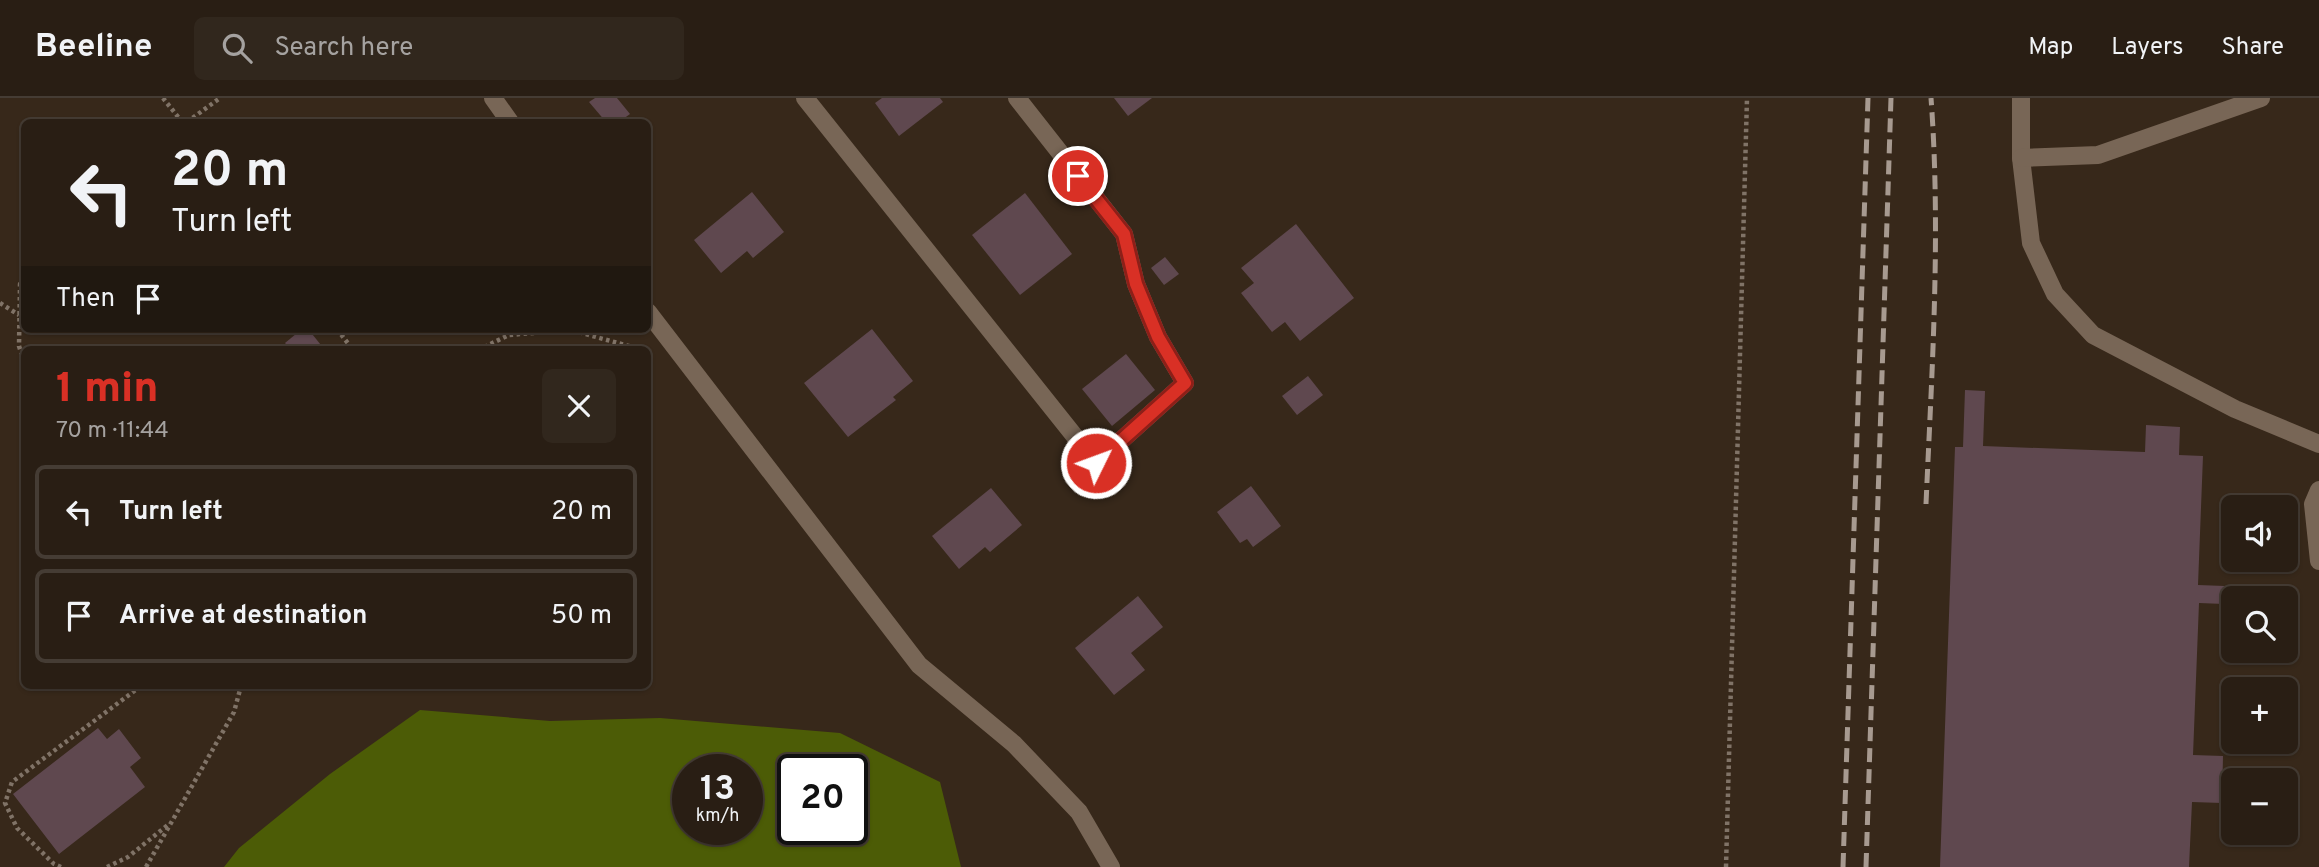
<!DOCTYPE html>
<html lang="en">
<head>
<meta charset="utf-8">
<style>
	body { margin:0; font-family:Overpass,sans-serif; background:#31271d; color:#f1f3f6; height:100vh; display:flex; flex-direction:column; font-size:26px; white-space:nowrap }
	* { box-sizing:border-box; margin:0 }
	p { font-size:23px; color:#a5a2a0 }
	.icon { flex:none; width:38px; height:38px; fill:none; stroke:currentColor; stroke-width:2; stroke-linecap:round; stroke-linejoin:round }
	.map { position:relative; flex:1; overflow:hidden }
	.details { position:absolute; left:21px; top:248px; width:630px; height:343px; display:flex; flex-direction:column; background:#291e14; border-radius:10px; box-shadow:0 2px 5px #0004,0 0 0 2px #453c34 }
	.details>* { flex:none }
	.top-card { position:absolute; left:21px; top:21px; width:630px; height:214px; border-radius:10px; box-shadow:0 2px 5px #0004,0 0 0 2px #453c34; background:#291e14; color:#f1f3f6; overflow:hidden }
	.controls { position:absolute; left:2221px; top:397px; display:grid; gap:14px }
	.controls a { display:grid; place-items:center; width:77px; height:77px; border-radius:10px; background:#291e14; box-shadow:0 2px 5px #0004,0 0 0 2px #453c34; font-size:35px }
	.speed { position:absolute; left:672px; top:656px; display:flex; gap:14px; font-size:35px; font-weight:700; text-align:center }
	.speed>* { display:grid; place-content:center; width:91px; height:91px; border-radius:50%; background:#291e14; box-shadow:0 2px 5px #0004,0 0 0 2px #453c34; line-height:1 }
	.speed small { font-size:18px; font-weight:400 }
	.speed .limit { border:4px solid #111; border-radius:10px; background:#fff; color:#111 }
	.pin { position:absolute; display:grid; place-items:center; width:60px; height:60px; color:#fff; margin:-30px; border:4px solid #fff; border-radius:50%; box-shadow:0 2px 7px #0007 }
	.me { position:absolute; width:77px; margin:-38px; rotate:48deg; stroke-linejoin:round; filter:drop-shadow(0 0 5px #0008) }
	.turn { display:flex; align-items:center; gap:24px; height:147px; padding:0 35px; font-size:32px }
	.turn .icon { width:91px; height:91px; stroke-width:2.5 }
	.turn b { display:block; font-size:49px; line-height:60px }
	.then { display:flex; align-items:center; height:66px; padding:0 35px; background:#0003; gap:14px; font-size:26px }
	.round { display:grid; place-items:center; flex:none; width:74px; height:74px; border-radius:10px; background:#31271d }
	.headline { display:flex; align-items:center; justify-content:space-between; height:119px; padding:0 35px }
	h1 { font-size:42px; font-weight:800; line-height:52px; color:#d93025 }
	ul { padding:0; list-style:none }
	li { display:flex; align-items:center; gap:21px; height:94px; margin:0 14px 10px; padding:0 21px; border:4px solid #453c34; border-radius:10px }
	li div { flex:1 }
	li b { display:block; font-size:26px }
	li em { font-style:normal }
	header { display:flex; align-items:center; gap:42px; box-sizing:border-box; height:98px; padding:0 35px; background:#291e14; border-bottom:2px solid #453c34 }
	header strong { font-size:33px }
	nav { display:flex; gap:38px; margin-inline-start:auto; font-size:24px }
	.search { width:490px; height:63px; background:#31271d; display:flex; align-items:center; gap:18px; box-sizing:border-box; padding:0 24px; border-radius:10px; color:#a5a2a0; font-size:26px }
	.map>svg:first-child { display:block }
</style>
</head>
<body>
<header>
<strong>Beeline</strong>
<div class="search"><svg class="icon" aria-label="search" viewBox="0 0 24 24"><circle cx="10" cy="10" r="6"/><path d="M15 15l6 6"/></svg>Search here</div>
<nav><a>Map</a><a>Layers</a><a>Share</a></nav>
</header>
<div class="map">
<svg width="2319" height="769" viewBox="0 0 2319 769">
	<rect width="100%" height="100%" fill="#37281a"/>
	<path fill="#4c5c06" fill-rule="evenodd" d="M420,612L550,623L660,620L840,635L940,684L961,769H224L239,750L330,676ZM688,672H747V732H688ZM852,672V732H793V672Z"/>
	<g fill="#5f484f">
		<polygon points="595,0 617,0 630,16 619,24 606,24 589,4"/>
		<polygon points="882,0 940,0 943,4 899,38 875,5"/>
		<polygon points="1114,0 1152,0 1128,18"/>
		<polygon points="752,94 784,134 753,160 747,153 721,175 694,142"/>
		<polygon points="1025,95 1072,156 1020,197 972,137"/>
		<polygon points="1296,126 1354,200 1300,243 1285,224 1272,234 1241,195 1254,185 1241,170"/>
		<polygon points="1165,159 1179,176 1164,187 1151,170"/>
		<polygon points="302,231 308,231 325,252 291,252 285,245"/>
		<polygon points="872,231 913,283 893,299 896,302 848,339 804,285"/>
		<polygon points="1126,256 1155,292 1112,328 1082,291"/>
		<polygon points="1308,278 1323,297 1297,317 1282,298"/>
		<polygon points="1965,292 1985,293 1983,348 2145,354 2146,327 2180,329 2179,357 2203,358 2198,487 2225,488 2224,506 2199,505 2193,657 2223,658 2222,705 2192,704 2189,769 1940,769 1955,349 1963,349"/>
		<polygon points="1251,388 1281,428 1253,449 1247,441 1240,445 1217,414"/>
		<polygon points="991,390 1022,427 990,454 985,449 959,471 932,438"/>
		<polygon points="1138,498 1163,529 1131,555 1145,572 1114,597 1075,550"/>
		<polygon points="98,630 107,641 119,631 141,660 130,669 145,689 59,756 13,696"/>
	</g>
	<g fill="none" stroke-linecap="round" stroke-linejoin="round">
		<g stroke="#807367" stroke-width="4.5" stroke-dasharray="3.5 3.5" stroke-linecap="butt">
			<polyline points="163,0 182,24"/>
			<polyline points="187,24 220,0"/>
			<polyline points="24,179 20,186 19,248 24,264"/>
			<polyline points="0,205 19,217"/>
			<polyline points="337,231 353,252"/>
			<polyline points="478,252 509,237 571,232 643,252"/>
			<polyline points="61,769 54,766 17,730 5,705 12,684 137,591 138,588"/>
			<polyline points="107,769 128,759 169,726"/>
			<polyline points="146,769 234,614 241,588"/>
			<polyline points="1726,769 1747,0"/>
		</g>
		<g stroke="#786656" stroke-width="18">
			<polyline points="493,0 510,24"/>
			<polyline points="805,0 1096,365 1185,285 1158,239 1136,186 1124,136 1017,0"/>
			<polyline points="2021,0 2021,60 2031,145 2055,196 2093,237 2235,311 2319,346"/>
			<polyline points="2021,60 2098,57 2261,0"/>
			<polyline points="648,214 919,567 1014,646 1079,714 1111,769"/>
			<polyline points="2319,392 2313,406 2319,463"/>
		</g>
		<g stroke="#a79a90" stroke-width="5" stroke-dasharray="14 7" stroke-linecap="butt">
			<path d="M1926,406C1932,270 1941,135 1931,0"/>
			<polyline points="1843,769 1868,0"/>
			<polyline points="1866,769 1891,0"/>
		</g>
	</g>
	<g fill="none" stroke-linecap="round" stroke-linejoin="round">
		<g stroke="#8d1f18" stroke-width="18">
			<polyline id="route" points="1078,78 1124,136 1136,186 1158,239 1185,285 1096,365"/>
		</g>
		<use href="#route" stroke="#d93025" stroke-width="12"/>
	</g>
</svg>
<div class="controls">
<a><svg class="icon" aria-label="sound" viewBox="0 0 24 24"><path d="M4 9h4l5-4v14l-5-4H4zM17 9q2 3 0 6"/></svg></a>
<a><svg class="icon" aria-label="search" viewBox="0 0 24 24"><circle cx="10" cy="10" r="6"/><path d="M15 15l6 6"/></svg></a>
<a>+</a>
<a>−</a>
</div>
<div class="speed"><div>13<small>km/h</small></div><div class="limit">20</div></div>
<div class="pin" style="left:1078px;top:78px;background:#d93025"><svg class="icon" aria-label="arrive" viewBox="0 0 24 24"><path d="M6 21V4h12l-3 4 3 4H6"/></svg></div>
<svg class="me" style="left:1096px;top:365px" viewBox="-20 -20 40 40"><circle r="17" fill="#d93025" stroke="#fff" stroke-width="3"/><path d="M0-11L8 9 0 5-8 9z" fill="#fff"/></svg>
<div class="top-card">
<div class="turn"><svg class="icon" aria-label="left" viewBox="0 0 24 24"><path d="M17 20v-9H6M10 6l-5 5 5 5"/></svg><div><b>20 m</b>Turn left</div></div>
<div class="then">Then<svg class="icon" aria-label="arrive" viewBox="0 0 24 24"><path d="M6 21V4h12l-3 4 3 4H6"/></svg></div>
</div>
<section class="details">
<div class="headline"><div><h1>1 min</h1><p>70 m · 11:44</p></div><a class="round"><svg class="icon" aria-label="close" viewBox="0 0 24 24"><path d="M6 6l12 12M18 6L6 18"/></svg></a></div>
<ul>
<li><svg class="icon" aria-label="left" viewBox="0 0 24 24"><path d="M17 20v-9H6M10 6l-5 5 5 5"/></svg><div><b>Turn left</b></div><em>20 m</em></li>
<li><svg class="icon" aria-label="arrive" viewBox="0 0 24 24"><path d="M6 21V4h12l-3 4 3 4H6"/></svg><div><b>Arrive at destination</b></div><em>50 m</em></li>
</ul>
</section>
</div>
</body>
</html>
